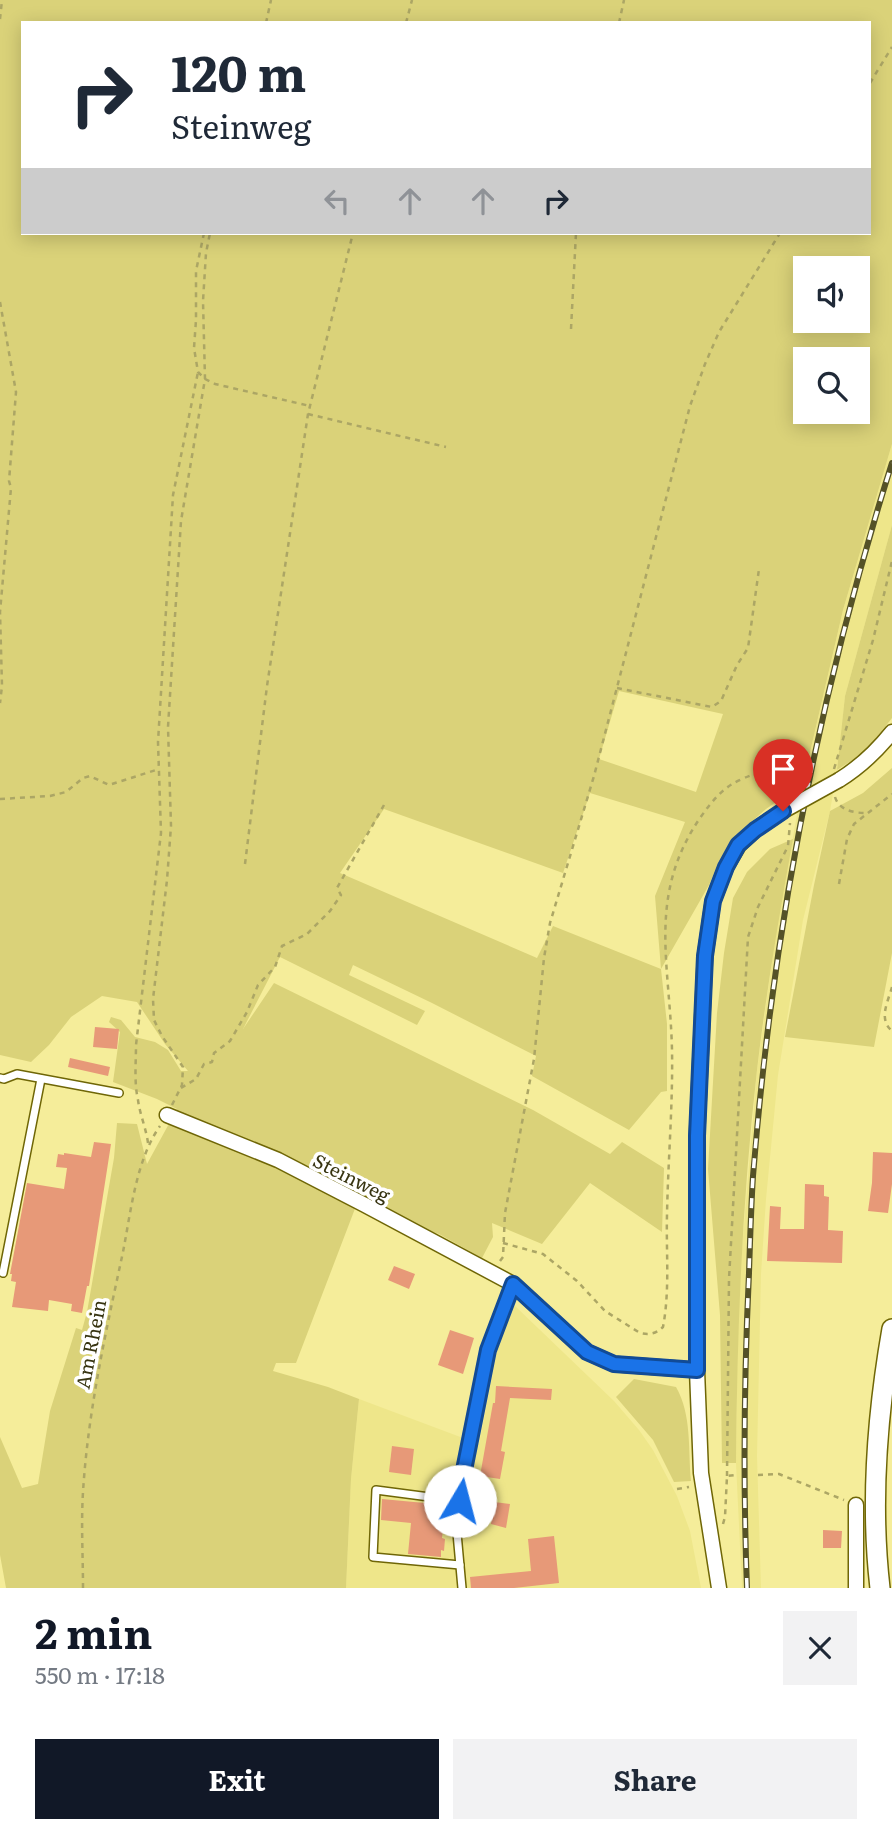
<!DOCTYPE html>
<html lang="en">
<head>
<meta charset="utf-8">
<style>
	body { margin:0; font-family:Literata,serif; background:#f2f2f3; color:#1f2937; height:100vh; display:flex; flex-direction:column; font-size:26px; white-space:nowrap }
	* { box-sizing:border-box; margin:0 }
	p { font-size:23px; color:#747a83 }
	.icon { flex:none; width:38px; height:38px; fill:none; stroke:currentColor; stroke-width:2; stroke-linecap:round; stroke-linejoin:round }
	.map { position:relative; height:1588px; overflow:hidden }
	.drawer { display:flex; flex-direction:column; background:#fff; flex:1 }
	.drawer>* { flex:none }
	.hud { position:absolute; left:21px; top:21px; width:850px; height:214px; border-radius:0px; box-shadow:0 4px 18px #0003; background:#fff; color:#1f2937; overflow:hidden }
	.fabs { position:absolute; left:793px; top:256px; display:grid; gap:14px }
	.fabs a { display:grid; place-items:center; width:77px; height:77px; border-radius:0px; background:#fff; box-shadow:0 4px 18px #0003; font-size:35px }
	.pin { position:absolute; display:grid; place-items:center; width:60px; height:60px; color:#fff; margin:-72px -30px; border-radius:50% 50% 50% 0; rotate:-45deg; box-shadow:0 0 7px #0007 }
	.pin .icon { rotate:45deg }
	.me { position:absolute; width:77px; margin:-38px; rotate:8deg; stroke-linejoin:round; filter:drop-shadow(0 0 5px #0008) }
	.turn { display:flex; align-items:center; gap:24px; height:147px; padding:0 35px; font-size:32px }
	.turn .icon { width:91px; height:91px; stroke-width:2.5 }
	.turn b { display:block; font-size:49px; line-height:60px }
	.lanes { display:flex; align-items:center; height:66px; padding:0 35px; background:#0003; justify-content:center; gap:35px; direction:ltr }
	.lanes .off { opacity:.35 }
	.round { display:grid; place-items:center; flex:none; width:74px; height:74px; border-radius:0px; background:#f2f2f3 }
	.head { display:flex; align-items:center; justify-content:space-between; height:119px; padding:0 35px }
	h1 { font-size:42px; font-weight:700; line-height:52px; color:#111827 }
	.cta { display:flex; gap:14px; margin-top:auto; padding:14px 35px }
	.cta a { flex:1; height:80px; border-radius:0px; background:#111827; color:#fff; font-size:28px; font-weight:700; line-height:80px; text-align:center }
	.cta a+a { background:#f2f2f3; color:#1f2937 }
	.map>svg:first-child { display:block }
</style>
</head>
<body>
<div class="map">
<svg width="892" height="1588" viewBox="0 0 892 1588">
	<rect width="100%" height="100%" fill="#f5ed9a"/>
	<g fill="#eee68a">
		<polygon points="892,444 892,525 845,696 837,770 830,811 803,920 778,1075 766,1199 761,1274 757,1456 761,1588 742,1588 736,1463 737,1369 740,1273 757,1070 777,925 802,787 843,610"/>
		<polygon points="514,1305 614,1401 639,1430 653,1450 677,1496 690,1531 701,1588 346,1588 351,1479 359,1399 479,1444 497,1351 512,1306"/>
	</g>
	<g fill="#dad279" fill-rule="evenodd">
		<path d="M0,0H892V444L843,610L808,761L782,798L766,809L749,824L731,843L719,862L709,885L661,969L667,1024V1091L661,1092L629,1130L532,1076L536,1056L432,1003L353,965L349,975L425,1011L417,1025L280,957L243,1029L274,983L533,1110L610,1154L622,1142L664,1168L662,1232L590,1183L542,1244L492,1223L493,1237L482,1258L439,1234L356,1206L296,1363H276L273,1371L328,1387L359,1399L351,1479L346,1588H6L0,1555V1437L22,1488L38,1484L50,1411L76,1328L82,1330L87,1312L114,1158L117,1123L137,1124L147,1164L177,1109L157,1099L113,1082L120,1032L109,1022L111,1017L121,1020L135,1037L155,1042L168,1050L181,1071H188L165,1044L137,1002L102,996L71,1017L49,1045L31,1062L0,1055ZM23,23H870V233H23ZM805,268H858V320H805ZM805,359H858V411H805ZM619,691L723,714L696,792L599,759ZM590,793L685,822L655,896L661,969L553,926L537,958L340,873L384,809L563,873Z"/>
		<polygon points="892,525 892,718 865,752 837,770 845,696"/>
		<polygon points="892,768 892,953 874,1047 785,1037 814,885 830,811 863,793"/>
		<path d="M793,839C779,916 766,993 757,1070C742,1201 737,1332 736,1463H722L720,1315L708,1169L717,1013L724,953L733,898L747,872L770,849Z"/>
		<path d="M634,1379L676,1387C692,1415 688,1449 691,1481L674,1482L653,1440L616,1397Z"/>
	</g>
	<g fill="#e79978">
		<polygon points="95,1027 119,1029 117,1049 93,1047"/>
		<polygon points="70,1058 110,1067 108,1076 68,1067"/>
		<polygon points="94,1142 111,1144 89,1286 87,1286 82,1313 71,1311 72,1304 49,1300 48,1311 12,1307 16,1282 11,1281 12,1274 10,1274 27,1183 64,1189 67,1168 56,1167 58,1154 64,1155 64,1153 91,1157"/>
		<polygon points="873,1152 892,1153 892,1184 888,1213 868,1211 872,1183"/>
		<polygon points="805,1184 824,1185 824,1196 829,1197 828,1230 843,1231 842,1263 767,1261 770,1206 781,1207 780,1229 804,1229"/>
		<polygon points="394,1266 415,1274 409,1289 388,1280"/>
		<polygon points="450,1330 474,1338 463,1374 438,1365"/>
		<polygon points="496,1386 552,1389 551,1400 510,1398 501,1451 505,1452 500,1479 480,1476 493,1403 495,1403"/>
		<polygon points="392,1446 414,1449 411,1475 389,1472"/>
		<polygon points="382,1499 446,1505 442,1538 445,1539 444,1551 441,1550 441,1557 408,1554 411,1523 381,1520"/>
		<polygon points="494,1502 510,1504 506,1528 491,1524"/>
		<polygon points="823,1530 842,1531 841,1548 823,1548"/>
		<polygon points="554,1536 559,1583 514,1588 471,1588 470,1577 531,1571 528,1539"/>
	</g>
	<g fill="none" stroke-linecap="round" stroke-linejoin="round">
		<g stroke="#6f6606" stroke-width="10">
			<g id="lane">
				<polyline points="0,1078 4,1079 17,1074 119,1093"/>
				<polyline points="3,1273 41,1079"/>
				<polyline points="460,1565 373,1557 376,1490 460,1501"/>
				<polyline points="462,1588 457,1533 463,1475 488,1350 513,1284"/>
			</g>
		</g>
		<g stroke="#6f6606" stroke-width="17">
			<g id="street">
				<path d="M839,780C860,767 876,752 892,732"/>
				<polyline points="167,1115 278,1160 365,1205 513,1284 587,1352 614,1364 697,1370"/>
				<polyline points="719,1588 701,1473 697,1370 697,1136 705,956 713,901 726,867 739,845 755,830 783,811"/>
				<polyline points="856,1588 856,1505"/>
			</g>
		</g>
		<g stroke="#6f6606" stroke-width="22">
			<path id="secondary" d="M880,1588C870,1502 877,1415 892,1329"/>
		</g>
		<g stroke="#aca665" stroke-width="2.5" stroke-dasharray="5 5" stroke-linecap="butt">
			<polyline points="0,19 2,0"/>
			<polyline points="266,23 271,0"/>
			<polyline points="406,23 412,0"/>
			<polyline points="619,23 624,0"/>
			<polyline points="870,83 892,47"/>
			<polyline points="204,233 196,271 196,320 194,348 198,372 205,379 215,384 310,406"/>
			<polyline points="0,302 16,392 9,481 11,488 0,612 2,686 0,703"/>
			<polyline points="571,329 576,233"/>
			<polyline points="308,414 446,447"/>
			<polyline points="617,688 712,707 721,701 737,665 748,648 759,569"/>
			<polyline points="834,769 873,640 892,561"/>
			<path d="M835,797C839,810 853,813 866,813"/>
			<polyline points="0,799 50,796 66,792 83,778 90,776 109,785 159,769"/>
			<polyline points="245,864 267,686 308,414 353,233"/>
			<polyline points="839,884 847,839 854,824 892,794"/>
			<path d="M892,987C888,1002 878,1019 892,1031"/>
			<polyline points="181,1088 196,1079 204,1064 212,1062 214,1053 230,1041 247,1012 258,985 275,967 282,946 307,934 330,911 341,895 337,888 384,805"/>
			<polyline points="172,1105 182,1085 183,1067 162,1036 154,1020 153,999 167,880 171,826 168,727 181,521 205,379 203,301 206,253 210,233"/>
			<path d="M148,1143C146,1128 140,1115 138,1100C134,1082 136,1063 136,1045L161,833L158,742L173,495L198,372"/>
			<path d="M503,1243L543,1254L577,1281L605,1311L640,1333C649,1335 656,1334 663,1327C670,1290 666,1252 667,1215C668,1160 673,1105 672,1050C670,963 647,896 700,818C712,801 723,787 742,779C766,768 775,770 794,789"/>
			<polyline points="500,1261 503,1257 505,1213 534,1059 544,958 550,923 594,776 690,406 705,364 719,332 780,233"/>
			<polyline points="758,1475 779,1474 844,1500"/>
			<polyline points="727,1476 729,1279 748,937 758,907 788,846 790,823"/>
			<polyline points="677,1489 689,1487"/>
			<polyline points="723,1524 725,1517 727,1476 737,1475"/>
			<path d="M83,1588C83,1556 81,1524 83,1492C88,1411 106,1331 123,1252C131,1211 136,1160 160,1126"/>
		</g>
		<use href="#lane" stroke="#fff" stroke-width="7"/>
		<use href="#street" stroke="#fff" stroke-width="14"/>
		<use href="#secondary" stroke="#fff" stroke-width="19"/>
		<g stroke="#555227" stroke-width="6">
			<path id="rail" d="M747,1588C743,1483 744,1378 749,1273C750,1241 751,1208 753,1176C772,934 819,694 892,463"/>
		</g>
		<use href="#rail" stroke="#fff" stroke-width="3.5" stroke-dasharray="10" stroke-linecap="butt"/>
		<g stroke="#6f6606" stroke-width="17" stroke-linecap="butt">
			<polyline id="street-bridge" points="783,811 839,780"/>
		</g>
		<use href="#street-bridge" stroke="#fff" stroke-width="14"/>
	</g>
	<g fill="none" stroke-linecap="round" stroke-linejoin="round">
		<g stroke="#114b97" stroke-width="18">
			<polyline id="route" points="460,1501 463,1475 488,1350 513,1284 587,1352 614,1364 697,1370 697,1136 705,956 713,901 726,867 738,845 755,830 783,811"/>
		</g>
		<use href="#route" stroke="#1a73e8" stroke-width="12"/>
	</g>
	<g text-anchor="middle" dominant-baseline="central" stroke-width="7" stroke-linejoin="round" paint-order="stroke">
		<g font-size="19" fill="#373411" stroke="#fff">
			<text transform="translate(352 1177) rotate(27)">Steinweg</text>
			<text transform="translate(90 1344) rotate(-79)">Am Rhein</text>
		</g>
	</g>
</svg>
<div class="fabs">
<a><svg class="icon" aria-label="sound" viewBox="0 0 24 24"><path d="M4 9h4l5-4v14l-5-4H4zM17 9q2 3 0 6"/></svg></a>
<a><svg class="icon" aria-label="search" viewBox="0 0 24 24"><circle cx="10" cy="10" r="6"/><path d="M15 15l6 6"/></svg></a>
</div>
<div class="pin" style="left:783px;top:811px;background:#d93025"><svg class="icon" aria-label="arrive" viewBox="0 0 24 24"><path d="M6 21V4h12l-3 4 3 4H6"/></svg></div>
<svg class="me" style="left:460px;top:1501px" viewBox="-20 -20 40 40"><circle r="19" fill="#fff"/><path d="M0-13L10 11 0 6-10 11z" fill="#1a73e8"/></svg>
<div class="hud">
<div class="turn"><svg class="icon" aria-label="right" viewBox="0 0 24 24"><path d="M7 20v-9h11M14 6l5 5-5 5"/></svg><div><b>120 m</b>Steinweg</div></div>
<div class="lanes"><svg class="icon off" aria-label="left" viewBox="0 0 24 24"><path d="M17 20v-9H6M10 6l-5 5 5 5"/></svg><svg class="icon off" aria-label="ahead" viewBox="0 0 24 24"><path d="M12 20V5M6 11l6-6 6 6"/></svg><svg class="icon off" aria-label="ahead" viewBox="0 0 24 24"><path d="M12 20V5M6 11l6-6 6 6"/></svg><svg class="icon" aria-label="right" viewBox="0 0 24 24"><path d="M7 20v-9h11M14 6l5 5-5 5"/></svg></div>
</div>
</div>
<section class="drawer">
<div class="head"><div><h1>2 min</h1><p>550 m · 17:18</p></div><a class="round"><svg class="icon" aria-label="close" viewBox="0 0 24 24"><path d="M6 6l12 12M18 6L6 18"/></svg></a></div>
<div class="cta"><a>Exit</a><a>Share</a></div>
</section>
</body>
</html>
